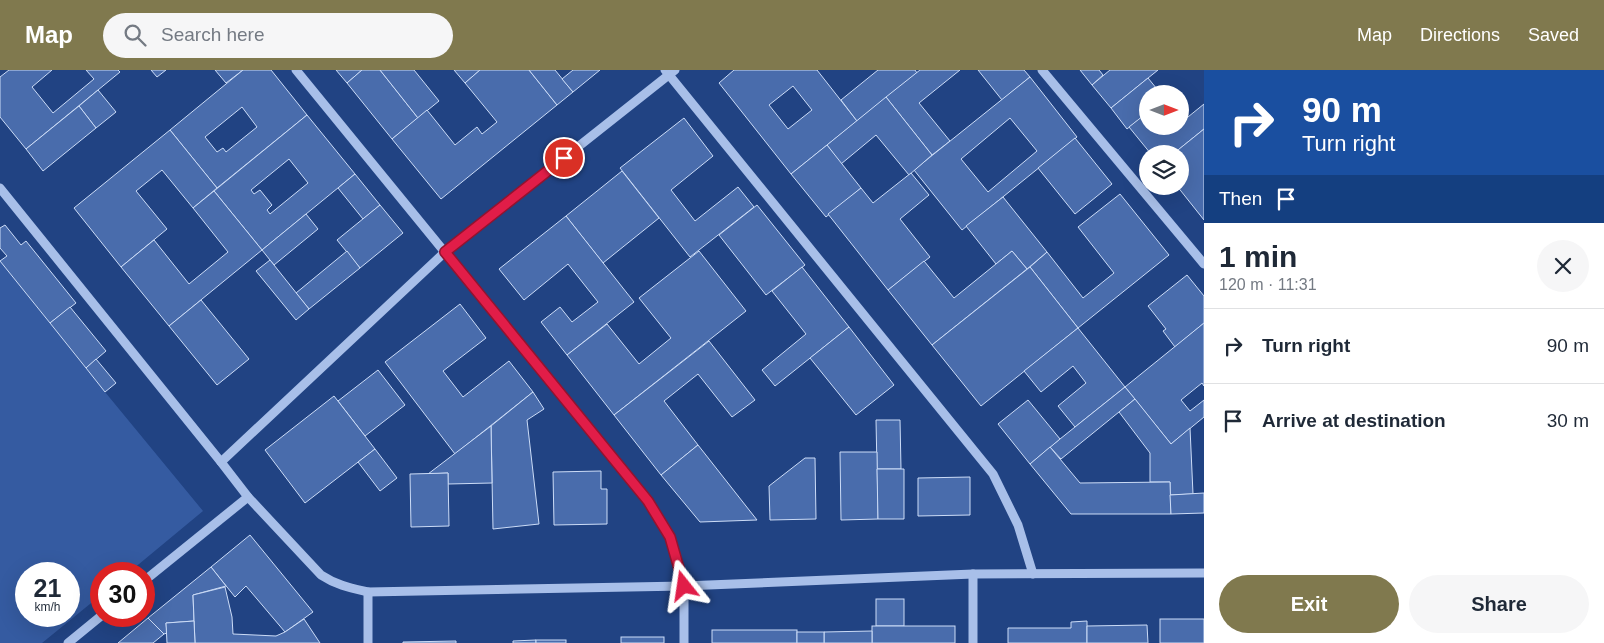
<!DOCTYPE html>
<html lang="en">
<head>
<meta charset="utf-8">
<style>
	body { margin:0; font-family:Arial,sans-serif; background:#f6f6f7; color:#1f2937; height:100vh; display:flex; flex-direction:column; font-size:19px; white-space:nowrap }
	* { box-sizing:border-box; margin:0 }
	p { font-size:16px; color:#747a83 }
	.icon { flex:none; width:28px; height:28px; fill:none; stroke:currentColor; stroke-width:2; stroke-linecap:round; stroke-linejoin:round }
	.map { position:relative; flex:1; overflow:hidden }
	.details { display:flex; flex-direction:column; background:#fff; width:400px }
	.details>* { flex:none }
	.banner { background:#1a4fa0; color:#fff; overflow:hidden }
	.needle { width:32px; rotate:90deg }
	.fabs { position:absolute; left:1139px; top:15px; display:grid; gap:10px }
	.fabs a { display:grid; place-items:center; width:50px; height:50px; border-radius:50%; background:#fff; box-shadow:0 5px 20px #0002; font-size:25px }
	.speed { position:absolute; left:15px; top:492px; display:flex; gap:10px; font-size:25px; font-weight:700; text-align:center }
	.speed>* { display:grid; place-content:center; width:65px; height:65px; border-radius:50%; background:#fff; box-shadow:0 5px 20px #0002; line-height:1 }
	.speed small { font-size:12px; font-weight:400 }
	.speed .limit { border:8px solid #d22; background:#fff; color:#111 }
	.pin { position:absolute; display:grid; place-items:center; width:42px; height:42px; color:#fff; margin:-21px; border:2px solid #fff; border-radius:50%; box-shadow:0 1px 5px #0007 }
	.me { position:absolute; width:55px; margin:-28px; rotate:345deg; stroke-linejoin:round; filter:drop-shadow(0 0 4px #0008) }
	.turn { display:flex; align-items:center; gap:18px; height:105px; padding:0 15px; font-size:22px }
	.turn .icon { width:65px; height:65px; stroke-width:2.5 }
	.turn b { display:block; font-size:35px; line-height:42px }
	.then { display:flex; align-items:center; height:48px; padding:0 15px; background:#0003; gap:10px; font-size:19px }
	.round { display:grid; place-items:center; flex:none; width:52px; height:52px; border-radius:26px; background:#f6f6f7 }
	.headline { display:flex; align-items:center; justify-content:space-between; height:85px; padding:0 15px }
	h1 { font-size:30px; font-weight:800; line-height:38px }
	.button { display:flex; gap:10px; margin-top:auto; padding:10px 15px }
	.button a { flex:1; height:58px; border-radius:30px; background:#80794e; color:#fff; font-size:20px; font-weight:800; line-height:58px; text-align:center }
	.button a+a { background:#f6f6f7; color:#1f2937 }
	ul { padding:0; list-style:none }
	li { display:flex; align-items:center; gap:15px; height:75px; padding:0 15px; border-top:1px solid #e0e1e3 }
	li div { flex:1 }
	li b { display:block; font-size:19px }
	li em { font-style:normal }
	header { display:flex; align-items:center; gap:30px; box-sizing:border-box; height:70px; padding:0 25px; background:#80794e; color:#fff }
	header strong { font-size:24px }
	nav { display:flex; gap:28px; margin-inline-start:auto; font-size:18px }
	.search { width:350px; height:45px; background:#f6f6f7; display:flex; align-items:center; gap:12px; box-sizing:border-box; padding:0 18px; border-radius:28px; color:#747a83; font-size:19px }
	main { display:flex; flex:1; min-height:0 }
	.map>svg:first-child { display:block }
</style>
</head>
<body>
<header>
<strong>Map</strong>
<div class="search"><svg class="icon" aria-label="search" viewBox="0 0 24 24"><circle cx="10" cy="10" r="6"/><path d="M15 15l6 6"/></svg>Search here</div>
<nav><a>Map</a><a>Directions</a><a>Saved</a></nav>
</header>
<main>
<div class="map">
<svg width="1204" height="573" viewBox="0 0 1204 573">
	<rect width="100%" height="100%" fill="#214383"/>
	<path fill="#355ba1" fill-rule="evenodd" d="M0,191L105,322L203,441L127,504H101V525L42,573H0ZM26,504H69V546H26Z"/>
	<g fill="#496cac" stroke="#ccdcf7" fill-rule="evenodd">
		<polygon points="9,0 52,0 32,17 53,43 94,9 86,0 118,0 120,2 26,79 0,47 0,7"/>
		<polygon points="151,0 166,0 157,7"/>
		<polygon points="215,0 243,0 226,13"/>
		<path d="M243,0H271L307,45L217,118L170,60ZM242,37L257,57L226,82L223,78L217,82L205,67Z"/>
		<polygon points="336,0 362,0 347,13"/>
		<polygon points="362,0 380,0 418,48 392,69 347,13"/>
		<polygon points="380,0 414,0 439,31 418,48"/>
		<polygon points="454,0 480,0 465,13"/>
		<polygon points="480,0 529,0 557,35 441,129 392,69 427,40 455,75 477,57 482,64 497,52 465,13"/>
		<polygon points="529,0 555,0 573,22 557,35"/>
		<polygon points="573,0 600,0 573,22 562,9"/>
		<path d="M734,0H817L857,51L791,104L719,13ZM793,16L812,40L788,59L769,35Z"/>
		<polygon points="878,0 915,0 917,3 857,51 841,30"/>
		<polygon points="920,0 960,0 919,33 950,71 932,85 886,27"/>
		<polygon points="978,0 1024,0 1030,7 1002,30"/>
		<polygon points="1080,0 1099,0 1103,5 1092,15"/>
		<polygon points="1110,0 1158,0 1111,38 1092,15"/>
		<path d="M1030,7L1077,67L962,160L914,100ZM1010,48L1037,81L988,122L961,89Z"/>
		<polygon points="1148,8 1161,24 1148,24 1148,42 1127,59 1111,38"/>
		<polygon points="98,20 116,42 96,58 79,36"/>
		<polygon points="886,27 932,85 909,105 876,65 841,94 827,75"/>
		<polygon points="1204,34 1204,59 1173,84 1151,84 1129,57 1148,42 1148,56 1180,56 1180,48 1183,51"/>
		<polygon points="79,36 96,58 43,101 26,79"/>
		<path d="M307,45L355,104L262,180L214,121ZM289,89L308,113L270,144L267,140L272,135L260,120L254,124L251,120Z"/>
		<polygon points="684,48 713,86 671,120 695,151 738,117 754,137 690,187 620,98"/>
		<polygon points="1204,59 1204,150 1177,116 1180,116 1180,84 1173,84"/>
		<polygon points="170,60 217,118 193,138 162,100 136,121 167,159 121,197 74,138"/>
		<polygon points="1075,68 1112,114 1075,144 1038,98"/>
		<polygon points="827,75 861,118 826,147 791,104"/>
		<polygon points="622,101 659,148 603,193 566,146"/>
		<polygon points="911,103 929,125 900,149 930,187 888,220 828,144 861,118 873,133"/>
		<polygon points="355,104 380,135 363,149 338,118"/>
		<polygon points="214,121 262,180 169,256 121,197 154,170 189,214 228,182 193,138"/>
		<polygon points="1120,124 1169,185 1078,258 1030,197 1047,182 1083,228 1114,203 1078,157"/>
		<polygon points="1003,127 1047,182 1027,199 1012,181 996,194 966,156"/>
		<polygon points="380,135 403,163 360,198 337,170"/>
		<polygon points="757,135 805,195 766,225 719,165"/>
		<polygon points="306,144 318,159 274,195 262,180"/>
		<polygon points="566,146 634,232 567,285 541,252 560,237 572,252 598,232 568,194 524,230 499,199"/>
		<polygon points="5,155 21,175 26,171 76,233 50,253 0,191 7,186 0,178 0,158"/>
		<polygon points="347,181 360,198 309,239 296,223"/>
		<polygon points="699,181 746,241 614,345 567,285 607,254 639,294 671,268 639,228"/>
		<polygon points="1012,181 1027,199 932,275 888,220 924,191 954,228"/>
		<polygon points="270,190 309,239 296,250 256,201"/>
		<polygon points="802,197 849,257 775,316 762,300 806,264 772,221"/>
		<polygon points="1030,197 1078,258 981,336 932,275"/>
		<polygon points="1187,205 1204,226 1204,253 1175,277 1163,261 1166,259 1148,236"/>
		<polygon points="201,230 249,289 217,315 169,256"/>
		<polygon points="460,234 486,268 443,301 463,327 509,291 533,322 455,384 385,292"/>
		<polygon points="70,237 106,281 86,298 50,253"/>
		<polygon points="1204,253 1204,316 1202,313 1181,330 1190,341 1204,330 1204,347 1171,374 1125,317"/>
		<polygon points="849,257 894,315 856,345 810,288"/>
		<polygon points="1078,258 1125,317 1075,357 1058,336 1086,313 1073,296 1041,322 1024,301"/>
		<polygon points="709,271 755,330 732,347 698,304 664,331 698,375 661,405 614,345"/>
		<polygon points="96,289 116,313 105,322 86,298"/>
		<polygon points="378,300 405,335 365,366 338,331"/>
		<polygon points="1125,317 1135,329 1061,389 1050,377"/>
		<polygon points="533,322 544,339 527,350 539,454 493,459 491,356"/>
		<polygon points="334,326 375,379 305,433 265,380"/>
		<polygon points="1135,329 1171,374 1190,358 1193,424 1170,425 1170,412 1150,412 1150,383 1119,342"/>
		<polygon points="1028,330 1060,369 1030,394 998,354"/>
		<polygon points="876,350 900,350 901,399 877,399"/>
		<polygon points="491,356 492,413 448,414 448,403 428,404"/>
		<polygon points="698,375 757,450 700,452 661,405"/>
		<polygon points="1050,377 1080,413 1170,412 1171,444 1071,444 1030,394"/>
		<polygon points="375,379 397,408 380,421 358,392"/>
		<polygon points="840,382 877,382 878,449 841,450"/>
		<polygon points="805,388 815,388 816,449 770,450 769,416"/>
		<polygon points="877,399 904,399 904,449 878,449"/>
		<polygon points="601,401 601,419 607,419 607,454 554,455 553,402"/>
		<polygon points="448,403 449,456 411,457 410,404"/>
		<polygon points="970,407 970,445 918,446 918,408"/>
		<polygon points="1204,423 1204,443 1171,444 1170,425"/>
		<polygon points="250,465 313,542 285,562 246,516 235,527 211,497"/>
		<polygon points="211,497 226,516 193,525 194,551 166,553 167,563 164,564 148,548"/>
		<polygon points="225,517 232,547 233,564 276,566 285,562 304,549 320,573 195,573 193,525"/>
		<rect x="876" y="529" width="28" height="27"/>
		<polygon points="148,548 164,564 153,573 118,573"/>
		<rect x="1160" y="549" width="44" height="24"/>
		<polygon points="194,551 195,573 167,573 166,553"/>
		<polygon points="1087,551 1087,573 1008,573 1008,558 1071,558 1071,552"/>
		<polygon points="1147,555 1148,573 1087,573 1087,556"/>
		<rect x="872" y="556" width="83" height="17"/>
		<rect x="712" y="560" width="85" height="13"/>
		<polygon points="872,561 872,573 824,573 824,562"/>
		<rect x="797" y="562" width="27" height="11"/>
		<rect x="621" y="567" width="43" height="6"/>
		<polygon points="536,570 536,573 513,573 513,571"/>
		<rect x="536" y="570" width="30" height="3"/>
		<polygon points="456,571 456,573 403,573 403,572"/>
	</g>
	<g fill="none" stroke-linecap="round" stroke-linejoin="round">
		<g stroke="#a8bfe9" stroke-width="9">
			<polyline points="296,0 648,431 670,467 684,516 684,573"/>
			<polyline points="665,0 993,404 1018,455 1033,504"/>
			<polyline points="1042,0 1204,194"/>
			<path d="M0,118L221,392L248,427L321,505C336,515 351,518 368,522L684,516L973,504L1204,503"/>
			<polyline points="221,392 445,182 675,0"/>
			<polyline points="973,504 973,573"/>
			<polyline points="144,511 248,427"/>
			<polyline points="368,522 368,573"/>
			<polyline points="68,573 101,546"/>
		</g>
	</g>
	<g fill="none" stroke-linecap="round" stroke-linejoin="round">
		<g stroke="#92132f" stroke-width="12">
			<polyline id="route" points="564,88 445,182 648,431 670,467 684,516"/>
		</g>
		<use href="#route" stroke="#e11d48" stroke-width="9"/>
	</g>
</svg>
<div class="fabs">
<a><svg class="needle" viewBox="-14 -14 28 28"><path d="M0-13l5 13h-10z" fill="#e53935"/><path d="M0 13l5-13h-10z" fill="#747a83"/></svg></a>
<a><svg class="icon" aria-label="layers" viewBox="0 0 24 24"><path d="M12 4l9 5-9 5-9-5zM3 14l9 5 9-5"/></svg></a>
</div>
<div class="speed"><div>21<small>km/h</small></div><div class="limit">30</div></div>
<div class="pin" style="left:564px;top:88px;background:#d93025"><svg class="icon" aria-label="arrive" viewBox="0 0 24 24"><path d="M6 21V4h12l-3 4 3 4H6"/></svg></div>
<svg class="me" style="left:684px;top:516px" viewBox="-20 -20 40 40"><path d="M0-17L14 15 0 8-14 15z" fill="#e11d48" stroke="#fff" stroke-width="4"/></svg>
</div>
<section class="details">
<div class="banner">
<div class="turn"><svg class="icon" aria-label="right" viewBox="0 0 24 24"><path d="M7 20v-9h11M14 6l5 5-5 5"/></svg><div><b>90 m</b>Turn right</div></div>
<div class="then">Then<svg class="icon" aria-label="arrive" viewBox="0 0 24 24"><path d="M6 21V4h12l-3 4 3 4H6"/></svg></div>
</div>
<div class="headline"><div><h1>1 min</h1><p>120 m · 11:31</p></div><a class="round"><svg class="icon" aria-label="close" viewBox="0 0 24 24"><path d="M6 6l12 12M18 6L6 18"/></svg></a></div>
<ul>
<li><svg class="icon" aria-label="right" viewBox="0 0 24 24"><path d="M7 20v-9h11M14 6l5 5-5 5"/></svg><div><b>Turn right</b></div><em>90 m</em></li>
<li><svg class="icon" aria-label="arrive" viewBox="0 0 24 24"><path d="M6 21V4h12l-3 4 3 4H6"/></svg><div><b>Arrive at destination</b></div><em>30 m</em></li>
</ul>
<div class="button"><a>Exit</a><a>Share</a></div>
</section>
</main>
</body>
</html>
